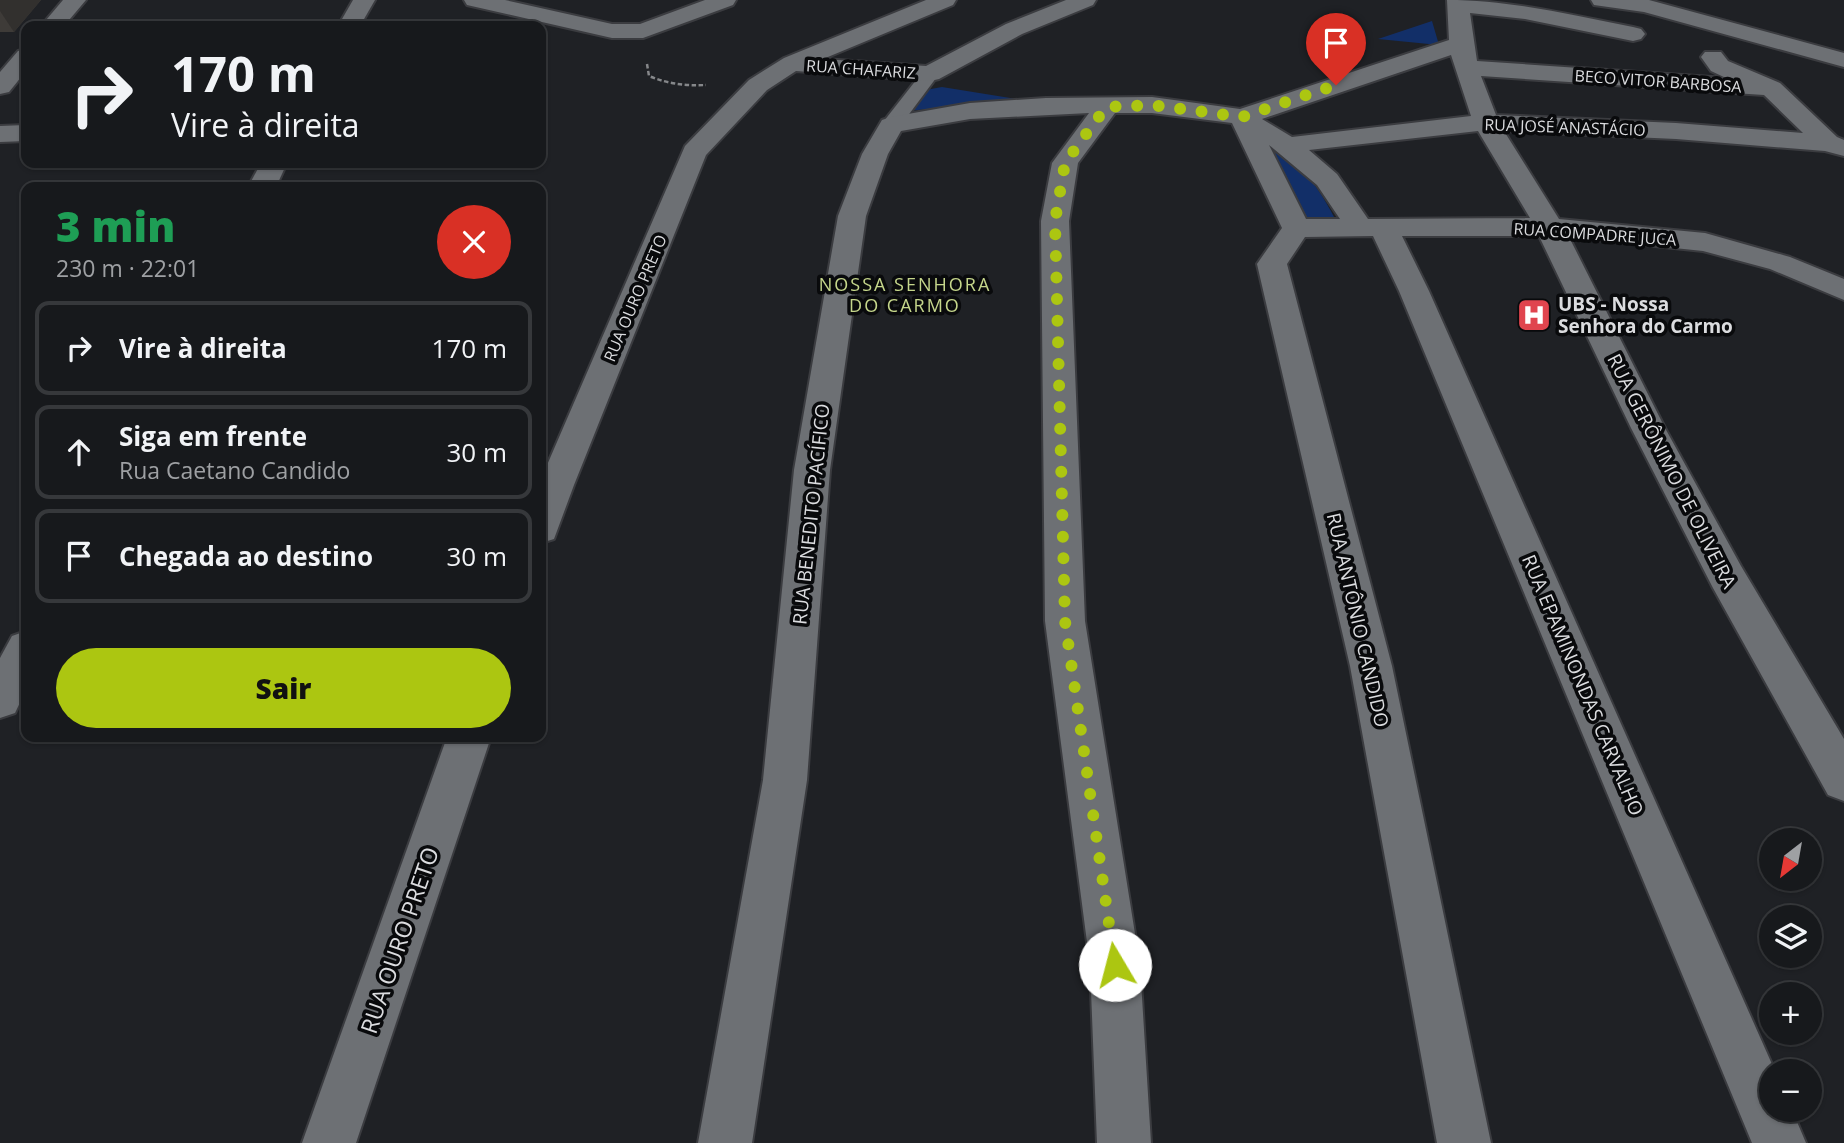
<!DOCTYPE html>
<html lang="pt">
<head>
<meta charset="utf-8">
<style>
	body { margin:0; font-family:"Open Sans",sans-serif; background:#242629; color:#f1f3f6; height:100vh; display:flex; flex-direction:column; font-size:26px; white-space:nowrap }
	* { box-sizing:border-box; margin:0 }
	p { font-size:23px; color:#9ea0a3 }
	.icon { flex:none; width:38px; height:38px; fill:none; stroke:currentColor; stroke-width:2; stroke-linecap:round; stroke-linejoin:round }
	.map { position:relative; flex:1; overflow:hidden }
	.side { position:absolute; left:21px; top:182px; width:525px; height:560px; display:flex; flex-direction:column; background:#17191c; border-radius:14px; box-shadow:0 2px 5px #0004,0 0 0 2px #36383b }
	.side>* { flex:none }
	.banner { position:absolute; left:21px; top:21px; width:525px; height:147px; border-radius:14px; box-shadow:0 2px 5px #0004,0 0 0 2px #36383b; background:#17191c; color:#f1f3f6; overflow:hidden }
	.needle { width:46px; rotate:211deg }
	.buttons { position:absolute; left:1759px; top:828px; display:grid; gap:14px }
	.buttons a { display:grid; place-items:center; width:63px; height:63px; border-radius:50%; background:#17191c; box-shadow:0 2px 5px #0004,0 0 0 2px #36383b; font-size:35px }
	.pin { position:absolute; display:grid; place-items:center; width:60px; height:60px; color:#fff; margin:-72px -30px; border-radius:50% 50% 50% 0; rotate:-45deg; box-shadow:0 0 7px #0007 }
	.pin .icon { rotate:45deg }
	.me { position:absolute; width:77px; margin:-38px; rotate:352deg; stroke-linejoin:round; filter:drop-shadow(0 0 5px #0008) }
	.turn { display:flex; align-items:center; gap:24px; height:147px; padding:0 35px; font-size:32px }
	.turn .icon { width:91px; height:91px; stroke-width:2.5 }
	.turn b { display:block; font-size:49px; line-height:60px }
	.round { display:grid; place-items:center; flex:none; width:74px; height:74px; border-radius:37px; background:#242629 }
	.overview { display:flex; align-items:center; justify-content:space-between; height:119px; padding:0 35px }
	h1 { font-size:42px; font-weight:800; line-height:52px; color:#1e9e55 }
	.primary-button { display:flex; gap:14px; margin-top:auto; padding:14px 35px }
	.primary-button a { flex:1; height:80px; border-radius:42px; background:#acc611; color:#111; font-size:28px; font-weight:800; line-height:80px; text-align:center }
	ul { padding:0; list-style:none }
	li { display:flex; align-items:center; gap:21px; height:94px; margin:0 14px 10px; padding:0 21px; border:4px solid #36383b; border-radius:14px }
	li div { flex:1 }
	li b { display:block; font-size:26px }
	li em { font-style:normal }
	.map>svg:first-child { display:block }
</style>
</head>
<body>
<div class="map">
<svg width="1844" height="1143" viewBox="0 0 1844 1143">
	<rect width="100%" height="100%" fill="#1f2125"/>
	<g fill="#122f68">
		<polygon points="1432,21 1439,45 1378,39"/>
		<polygon points="942,87 1023,100 907,111 920,91"/>
		<path d="M1272,149C1303,166 1318,186 1334,217L1294,219L1268,166Z"/>
	</g>
	<g fill="none" stroke-linecap="round" stroke-linejoin="round">
		<g stroke="#3b3c40" stroke-width="4">
			<polygon id="service" points="930,69 939,74 898,129 884,129 882,125 884,121 924,70"/>
		</g>
		<g stroke="#3b3c40" stroke-width="4">
			<g id="minor">
				<polygon points="353,0 375,0 360,26 338,26"/>
				<polygon points="464,0 505,0 612,24 640,24 705,0 736,0 733,5 643,38 612,38 467,5"/>
				<polygon points="926,0 956,0 953,5 823,59 926,66 1006,24 1066,0 1096,0 1093,5 1022,34 939,79 930,81 796,71 767,90 706,155 574,485 554,539 541,543 541,479 685,146 749,80 784,58"/>
				<path d="M1447,0C1511,0 1571,15 1633,27L1641,29L1645,34L1641,39L1633,41L1525,19L1470,13L1477,61L1726,78L1711,71L1701,57L1705,52H1721L1728,61L1780,83L1837,137L1844,140V156L1825,151L1676,139L1504,131L1559,219L1705,233L1790,257L1844,279V300L1770,269L1703,251L1569,237L1665,428L1741,566L1844,739V801L1828,795L1713,588L1631,428L1539,236H1402L1429,291L1775,1071H1771V1110H1792L1806,1143H1752L1399,291L1373,236L1305,237L1287,264L1392,666L1491,1143H1437L1350,666L1257,264L1282,228L1232,123L1152,113H1115L1078,163L1069,221L1085,621L1140,965L1151,1143H1097L1090,965L1045,621L1041,221L1052,163L1089,113L970,119L901,131L888,154L866,216L830,470L807,780L752,1143H698L763,780L794,470L838,216L862,154L882,120L891,117L970,103L1046,98L1152,97L1240,109L1449,40ZM1451,55L1471,116L1292,137L1262,119ZM1481,76L1764,95L1803,133L1676,123L1496,115ZM1478,131L1530,218L1368,219L1337,174L1309,150ZM1269,145L1317,185L1340,219H1306Z"/>
				<polygon points="1591,0 1649,0 1844,53 1844,67 1644,12 1594,5"/>
				<polygon points="26,125 26,141 0,142 0,126"/>
				<polygon points="261,163 287,163 276,187 248,187"/>
				<polygon points="26,631 26,690 15,713 0,718 0,658 12,636"/>
				<polygon points="447,737 491,737 356,1143 302,1143"/>
			</g>
		</g>
		<g stroke="#3b3c40" stroke-width="4">
			<g id="secondary">
				<polygon points="63,0 86,0 64,26 41,26"/>
				<polygon points="26,49 26,71 9,92 0,94 0,72 18,51"/>
			</g>
		</g>
		<path stroke="#85878a" stroke-width="2.5" stroke-dasharray="4.5 2.5" stroke-linecap="butt" d="M647,64L649,76C668,84 686,86 706,85"/>
		<use href="#service" fill="#6d7074" fill-rule="evenodd"/>
		<use href="#minor" fill="#6d7074" fill-rule="evenodd"/>
		<use href="#secondary" fill="#6d7074" fill-rule="evenodd"/>
	</g>
	<polygon fill="#3e3b38" points="0,0 41,0 14,32 0,32"/>
	<polygon fill="#32302e" points="0,0 41,0 14,32 0,11"/>
	<g fill="none" stroke-linecap="round" stroke-linejoin="round">
		<polyline stroke="#acc611" stroke-width="12" stroke-dasharray="0 21.6" points="1115,965 1065,621 1055,221 1065,163 1106,107 1152,105 1242,117 1336,85"/>
	</g>
	<defs>
		<g id="hospital-square" transform="scale(1.75)"><rect x="-9" y="-9" width="18" height="18" rx="4" fill="#e0444e" stroke="#090a0c"/><path d="M-5-5h3v3.5h4V-5h3V5h-3V1.5h-4V5h-3Z" fill="#fff"/></g>
	</defs>
	<g fill-rule="evenodd">
		<use href="#hospital-square" x="1534" y="315"/>
	</g>
	<g text-anchor="middle" dominant-baseline="central" stroke-width="7" stroke-linejoin="round" paint-order="stroke">
		<g font-size="16" fill="#dbdcdf" stroke="#090a0c">
			<text transform="translate(861 69) rotate(4)">RUA CHAFARIZ</text>
			<text transform="translate(1658 81) rotate(4)">BECO VITOR BARBOSA</text>
			<text transform="translate(1565 127) rotate(2)">RUA JOSÉ ANASTÁCIO</text>
			<text transform="translate(1595 234) rotate(4)">RUA COMPADRE JUCA</text>
			<text transform="translate(635 298) rotate(-67)">RUA OURO PRETO</text>
		</g>
		<g font-size="18" letter-spacing="2" fill="#c5d68b" stroke="#090a0c">
			<text x="905" y="284">NOSSA SENHORA<tspan x="905" dy="21">DO CARMO</tspan></text>
		</g>
		<g font-size="19" font-weight="bold" fill="#dbdcdf" stroke="#090a0c" text-anchor="start">
			<text x="1558" y="304">UBS - Nossa<tspan x="1558" dy="22">Senhora do Carmo</tspan></text>
		</g>
		<g font-size="19" fill="#dbdcdf" stroke="#090a0c">
			<text transform="translate(1672 471) rotate(63)">RUA GERÔNIMO DE OLIVEIRA</text>
			<text transform="translate(811 514) rotate(-84)">RUA BENEDITO PACÍFICO</text>
			<text transform="translate(1358 620) rotate(77)">RUA ANTÔNIO CANDIDO</text>
			<text transform="translate(1583 685) rotate(67)">RUA EPAMINONDAS CARVALHO</text>
		</g>
		<g font-size="23" fill="#dbdcdf" stroke="#090a0c">
			<text transform="translate(399 940) rotate(-71)">RUA OURO PRETO</text>
		</g>
	</g>
</svg>
<div class="buttons">
<a><svg class="needle" viewBox="-14 -14 28 28"><path d="M0-13l5 13h-10z" fill="#e53935"/><path d="M0 13l5-13h-10z" fill="#9ea0a3"/></svg></a>
<a><svg class="icon" aria-label="layers" viewBox="0 0 24 24"><path d="M12 4l9 5-9 5-9-5zM3 14l9 5 9-5"/></svg></a>
<a>+</a>
<a>−</a>
</div>
<div class="pin" style="left:1336px;top:85px;background:#d93025"><svg class="icon" aria-label="arrive" viewBox="0 0 24 24"><path d="M6 21V4h12l-3 4 3 4H6"/></svg></div>
<svg class="me" style="left:1115px;top:965px" viewBox="-20 -20 40 40"><circle r="19" fill="#fff"/><path d="M0-13L10 11 0 6-10 11z" fill="#acc611"/></svg>
<div class="banner">
<div class="turn"><svg class="icon" aria-label="right" viewBox="0 0 24 24"><path d="M7 20v-9h11M14 6l5 5-5 5"/></svg><div><b>170 m</b>Vire à direita</div></div>
</div>
<section class="side">
<div class="overview"><div><h1>3 min</h1><p>230 m · 22:01</p></div><a class="round" style="background:#d93025;color:#fff"><svg class="icon" aria-label="close" viewBox="0 0 24 24"><path d="M6 6l12 12M18 6L6 18"/></svg></a></div>
<ul>
<li><svg class="icon" aria-label="right" viewBox="0 0 24 24"><path d="M7 20v-9h11M14 6l5 5-5 5"/></svg><div><b>Vire à direita</b></div><em>170 m</em></li>
<li><svg class="icon" aria-label="ahead" viewBox="0 0 24 24"><path d="M12 20V5M6 11l6-6 6 6"/></svg><div><b>Siga em frente</b><p>Rua Caetano Candido</p></div><em>30 m</em></li>
<li><svg class="icon" aria-label="arrive" viewBox="0 0 24 24"><path d="M6 21V4h12l-3 4 3 4H6"/></svg><div><b>Chegada ao destino</b></div><em>30 m</em></li>
</ul>
<div class="primary-button"><a>Sair</a></div>
</section>
</div>
</body>
</html>
